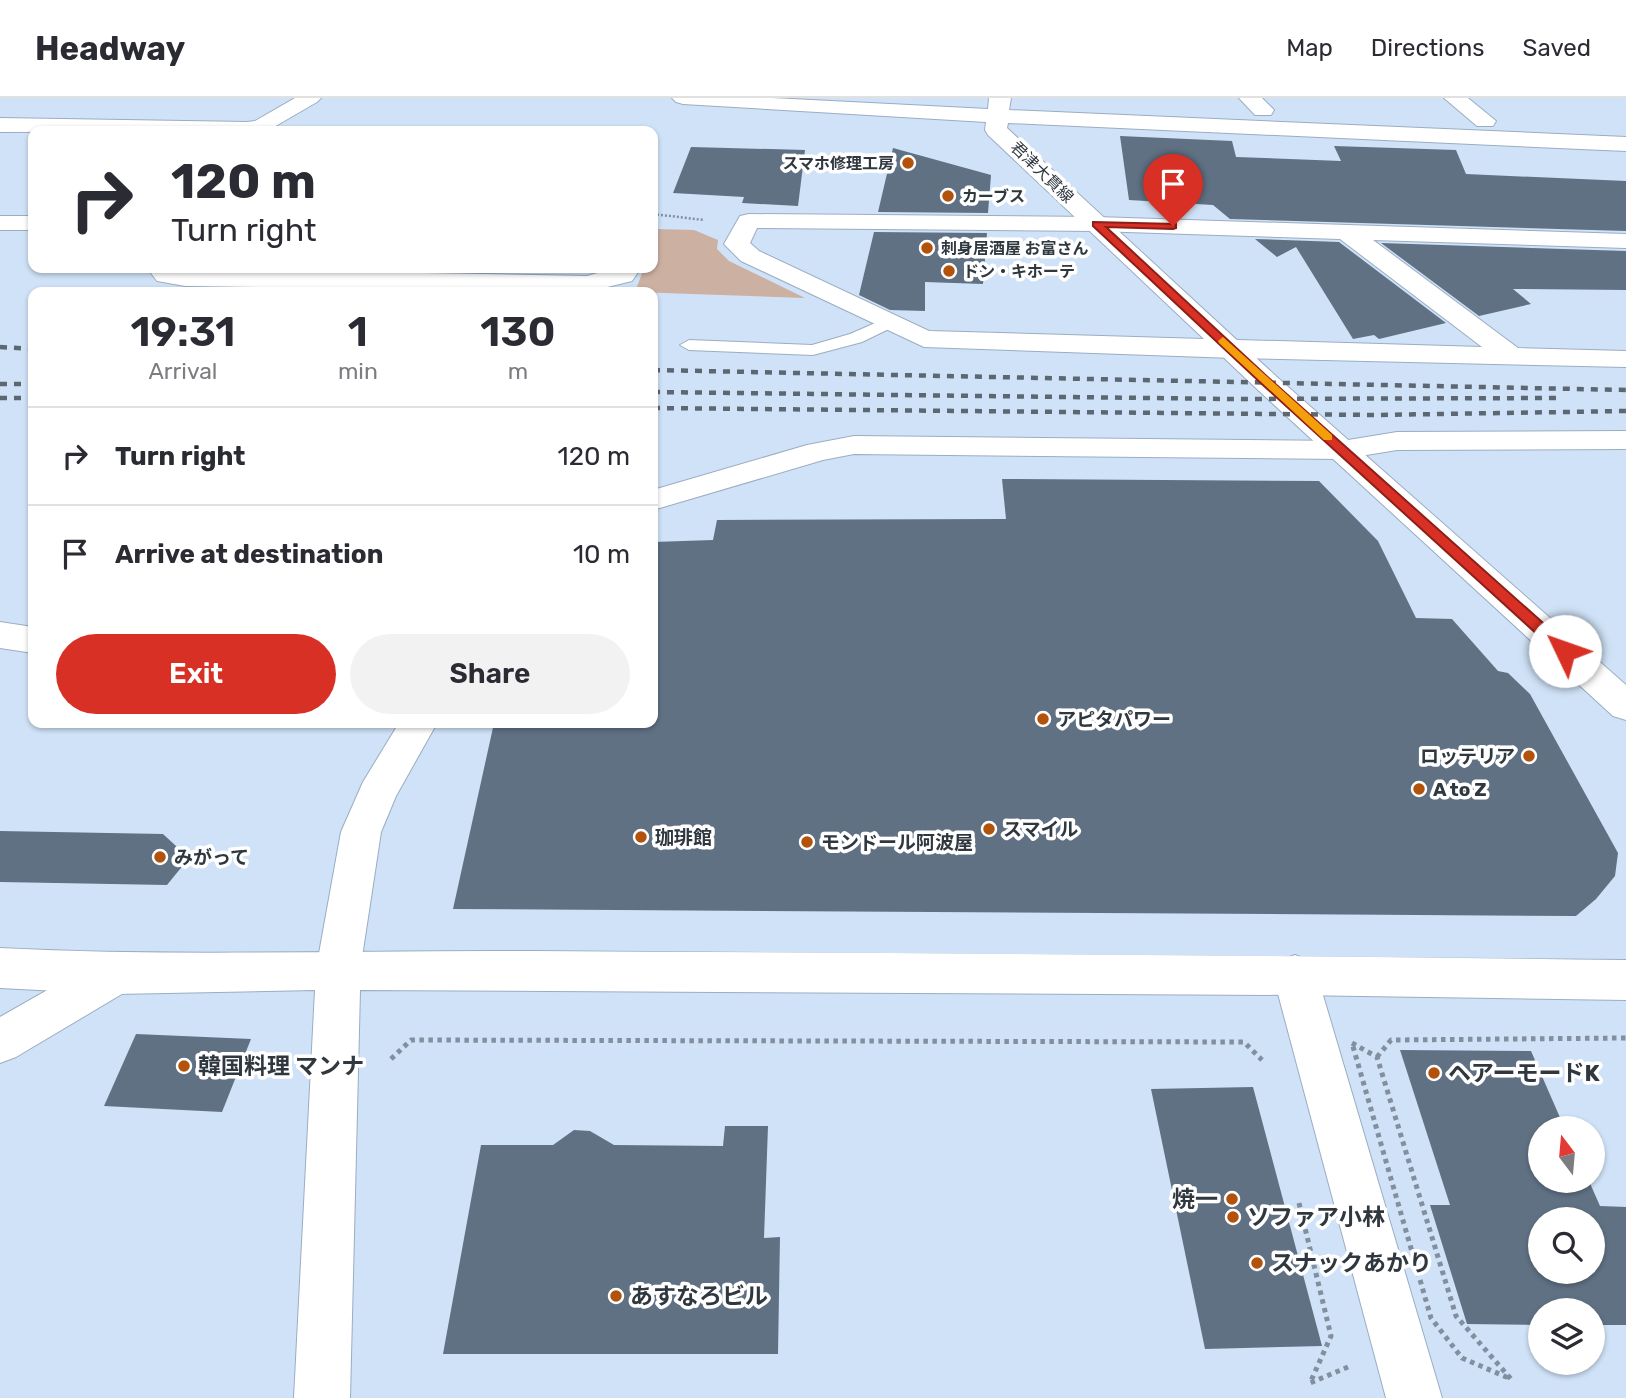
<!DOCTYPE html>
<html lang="en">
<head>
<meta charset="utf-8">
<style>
	body { margin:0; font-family:Rubik,"Noto Sans JP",sans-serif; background:#f2f2f3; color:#2b2b33; height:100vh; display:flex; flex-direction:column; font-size:26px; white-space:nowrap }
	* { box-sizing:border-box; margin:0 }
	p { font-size:23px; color:#7c7c81 }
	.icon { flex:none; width:38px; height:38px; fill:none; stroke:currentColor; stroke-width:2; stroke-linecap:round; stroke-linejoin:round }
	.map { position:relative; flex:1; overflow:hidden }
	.details { position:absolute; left:28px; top:189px; width:630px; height:441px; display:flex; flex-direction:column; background:#fff; border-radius:14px; box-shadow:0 2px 5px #0004 }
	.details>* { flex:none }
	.guide { position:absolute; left:28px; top:28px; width:630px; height:147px; border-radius:14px; box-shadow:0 2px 5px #0004; background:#fff; color:#2b2b33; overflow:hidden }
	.needle { width:46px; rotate:344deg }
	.tools { position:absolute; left:1528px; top:1018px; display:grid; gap:14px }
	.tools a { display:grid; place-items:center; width:77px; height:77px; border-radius:50%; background:#fff; box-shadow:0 2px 5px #0004; font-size:35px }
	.pin { position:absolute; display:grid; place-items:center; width:60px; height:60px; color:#fff; margin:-72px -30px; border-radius:50% 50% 50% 0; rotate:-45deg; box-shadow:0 0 7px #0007 }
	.pin .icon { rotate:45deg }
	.me { position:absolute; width:77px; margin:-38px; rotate:312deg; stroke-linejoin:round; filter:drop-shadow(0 0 5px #0008) }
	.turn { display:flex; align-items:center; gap:24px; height:147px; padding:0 28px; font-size:32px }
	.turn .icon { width:91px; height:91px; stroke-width:2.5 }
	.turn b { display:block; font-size:49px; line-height:60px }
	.eta { display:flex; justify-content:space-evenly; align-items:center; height:119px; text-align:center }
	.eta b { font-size:42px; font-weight:600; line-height:49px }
	.primary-button { display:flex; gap:14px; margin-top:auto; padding:14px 28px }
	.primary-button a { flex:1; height:80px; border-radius:42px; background:#d93025; color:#fff; font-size:28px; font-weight:600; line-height:80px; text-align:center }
	.primary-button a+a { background:#f2f2f3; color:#2b2b33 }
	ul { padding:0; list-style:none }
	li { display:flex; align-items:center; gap:21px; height:98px; padding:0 28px; border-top:2px solid #e1e1e2 }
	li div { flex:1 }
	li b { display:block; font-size:26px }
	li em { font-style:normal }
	header { display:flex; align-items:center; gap:42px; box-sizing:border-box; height:98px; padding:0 35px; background:#fff; border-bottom:2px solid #e1e1e2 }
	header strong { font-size:33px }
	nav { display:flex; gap:38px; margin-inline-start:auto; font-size:24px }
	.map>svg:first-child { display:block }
</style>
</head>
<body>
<header>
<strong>Headway</strong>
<nav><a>Map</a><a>Directions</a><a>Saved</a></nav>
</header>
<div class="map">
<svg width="1626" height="1300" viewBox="0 0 1626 1300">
	<rect width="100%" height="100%" fill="#cfe2f7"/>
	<polygon fill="#ccb1a3" points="657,131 694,132 718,142 717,151 729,163 805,200 635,194 644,170 653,170 653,144"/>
	<g fill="#607184" fill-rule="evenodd">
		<polygon points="1120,38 1232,43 1236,59 1341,63 1334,48 1456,52 1466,76 1626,83 1626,133 1230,121 1213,107 1129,102"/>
		<polygon points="691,49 805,52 798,108 742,105 744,99 673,95"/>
		<polygon points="893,50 991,77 988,115 878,114"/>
		<polygon points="874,134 987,135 983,186 925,184 925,213 890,212 859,197"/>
		<polygon points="1255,141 1339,144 1446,225 1379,241 1374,237 1353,241 1296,149 1277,159"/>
		<polygon points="1381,145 1626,153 1626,192 1513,191 1531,206 1479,218"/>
		<polygon points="1002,381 1319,383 1378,443 1416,520 1452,521 1498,573 1508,575 1530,596 1618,755 1615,778 1596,801 1576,818 453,811 494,625 653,625 653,444 713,442 717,422 1006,421"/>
		<polygon points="0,733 163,736 189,760 167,787 0,784"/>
		<polygon points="136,936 251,941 222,1014 104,1008"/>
		<path d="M1400,952L1531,953L1565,1031H1540V1083H1589L1600,1108L1626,1109V1227H1592V1213H1540V1227L1467,1226L1430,1107H1450ZM1540,1122H1592V1174H1540Z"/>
		<polygon points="1253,989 1322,1248 1205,1251 1151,991"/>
		<polygon points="725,1028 768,1028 764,1140 780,1139 778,1256 443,1256 481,1047 553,1047 574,1032 590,1033 614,1047 723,1048"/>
	</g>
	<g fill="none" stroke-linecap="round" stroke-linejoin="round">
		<g stroke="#9badc2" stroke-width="2">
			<polygon id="lane" points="889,219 895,220 898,224 895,228 862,244 813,257 689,252 680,247 689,242 812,247 850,236"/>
		</g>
		<g stroke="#9badc2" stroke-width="2">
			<g id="street">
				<polygon points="295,0 321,0 317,4 267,33 0,34 0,20 247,24 255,23"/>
				<polygon points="1239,0 1262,0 1274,12 1271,17 1255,17"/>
				<polygon points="1444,0 1468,0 1496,23 1493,28 1477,28"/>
				<path d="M749,116L1096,119L1626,136V150L1373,142L1518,250L1626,253V269L1234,260L924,249L741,163L724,146L740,118ZM757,130L1096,133L1340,141L1482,249L929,233L759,153L750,145Z"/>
				<rect x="0" y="118" width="33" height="14"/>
				<polygon points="147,170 587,178 615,170 641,170 632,183 587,194 185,188 157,183"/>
				<polygon points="1626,333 1626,351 1397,352 1342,361 854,356 823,362 653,412 653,392 807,347 854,338 1342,343 1397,334"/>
				<polygon points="0,524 33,529 33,555 0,550"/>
				<polygon points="399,625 437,625 396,698 381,734 360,872 354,886 338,892 322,886 316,872 341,734 363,684"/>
				<polygon points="116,856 132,862 138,876 132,890 16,959 0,965 0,919 100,862"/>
				<polygon points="1295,857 1311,863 1317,877 1442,1300 1386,1300 1273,877 1279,863"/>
			</g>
		</g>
		<g stroke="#9badc2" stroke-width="2">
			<g id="secondary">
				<polygon points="672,0 772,0 988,11 989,0 1011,0 1009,12 1626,39 1626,53 1008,25 1007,30 1278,280 1626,587 1626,622 1613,618 1258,292 988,37 985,32 986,24 683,6 676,4"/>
				<path d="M0,850C177,859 354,852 531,853C896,855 1261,857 1626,862V902L1295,897L360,892L350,1300H294L315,892L116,896L0,890Z"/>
			</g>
		</g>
		<polyline stroke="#828f9e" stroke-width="2.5" stroke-dasharray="2 2" stroke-linecap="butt" points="653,116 704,122"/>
		<g stroke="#828f9e" stroke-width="5" stroke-dasharray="4.5 4.5" stroke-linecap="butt">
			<polygon points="1352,945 1377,959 1456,1218 1511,1281 1462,1260 1431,1220"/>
			<polyline points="1377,959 1391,942 1626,940"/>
			<polyline points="391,961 411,942 1244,944 1262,962"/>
			<polyline points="1299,1105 1331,1238 1310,1285 1348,1269"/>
		</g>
		<use href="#lane" fill="#fff" fill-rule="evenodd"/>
		<use href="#street" fill="#fff" fill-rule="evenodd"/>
		<use href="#secondary" fill="#fff" fill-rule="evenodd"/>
		<g stroke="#5c6772" stroke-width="4.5" stroke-dasharray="7 7" stroke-linecap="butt">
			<polyline points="0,249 33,251"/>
			<polyline points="653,272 1626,292"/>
			<polyline points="0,286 33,286"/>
			<polyline points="653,294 1230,301 1556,300"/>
			<polyline points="0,300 33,300"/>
			<polyline points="653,310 1377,317 1626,313"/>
		</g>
	</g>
	<polygon fill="#d93025" stroke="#8d1f18" stroke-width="2" points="1093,124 1176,126 1176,130 1173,131 1106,129 1272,283 1570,549 1573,553 1570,557 1560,557 1264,288 1093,128"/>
	<polygon fill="#f59e0b" points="1223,239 1332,337 1332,342 1324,342 1219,245 1218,243"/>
	<g fill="#b3530b" stroke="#fff" stroke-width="2.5">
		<circle cx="908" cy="65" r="7"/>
		<circle cx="948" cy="98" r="7"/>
		<circle cx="927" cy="150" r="7"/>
		<circle cx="949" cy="173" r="7"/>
		<circle cx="1043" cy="621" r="7"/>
		<circle cx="1529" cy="658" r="7"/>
		<circle cx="1419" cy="691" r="7"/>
		<circle cx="989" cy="731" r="7"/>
		<circle cx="641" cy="739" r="7"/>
		<circle cx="807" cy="744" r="7"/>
		<circle cx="160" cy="759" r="7"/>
		<circle cx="184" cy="968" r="7"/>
		<circle cx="1434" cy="975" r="7"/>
		<circle cx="1232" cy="1101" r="7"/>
		<circle cx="1233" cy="1119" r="7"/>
		<circle cx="1257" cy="1165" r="7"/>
		<circle cx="616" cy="1198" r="7"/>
	</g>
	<g text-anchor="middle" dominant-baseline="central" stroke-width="7" stroke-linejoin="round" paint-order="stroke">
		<g font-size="16" font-weight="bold" fill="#2f373f" stroke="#fff" text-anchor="start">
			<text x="894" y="65" text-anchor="end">スマホ修理工房</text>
			<text x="962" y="98">カーブス</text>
			<text x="941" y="150">刺身居酒屋 お富さん</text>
			<text x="963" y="173">ドン・キホーテ</text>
		</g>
		<g font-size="16" fill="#2f373f" stroke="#fff">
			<text transform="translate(1042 74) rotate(44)">君津大貫線</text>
		</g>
		<g font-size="19" font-weight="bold" fill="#2f373f" stroke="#fff" text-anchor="start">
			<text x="1057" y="621">アピタパワー</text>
			<text x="1515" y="658" text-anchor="end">ロッテリア</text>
			<text x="1433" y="691">A to Z</text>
			<text x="1003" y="731">スマイル</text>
			<text x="655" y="739">珈琲館</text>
			<text x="821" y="744">モンドール阿波屋</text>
			<text x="174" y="759">みがって</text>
		</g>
		<g font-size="23" font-weight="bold" fill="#2f373f" stroke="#fff" text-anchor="start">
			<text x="198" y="968">韓国料理 マンナ</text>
			<text x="1448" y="975">ヘアーモードK</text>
			<text x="1218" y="1101" text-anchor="end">焼一</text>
			<text x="1247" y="1119">ソファア小林</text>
			<text x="1271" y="1165">スナックあかり</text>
			<text x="630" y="1198">あすなろビル</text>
		</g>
	</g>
</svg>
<div class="tools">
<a><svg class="needle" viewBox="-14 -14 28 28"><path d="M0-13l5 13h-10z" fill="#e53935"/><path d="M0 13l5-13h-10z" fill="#7c7c81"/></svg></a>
<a><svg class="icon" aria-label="search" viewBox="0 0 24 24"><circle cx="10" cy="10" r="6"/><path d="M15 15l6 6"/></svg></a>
<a><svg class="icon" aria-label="layers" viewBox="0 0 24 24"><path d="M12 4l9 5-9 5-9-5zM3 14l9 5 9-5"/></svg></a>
</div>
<div class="pin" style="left:1173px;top:128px;background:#d93025"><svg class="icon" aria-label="arrive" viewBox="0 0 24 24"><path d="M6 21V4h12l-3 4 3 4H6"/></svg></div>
<svg class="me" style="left:1565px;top:553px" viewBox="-20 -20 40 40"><circle r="19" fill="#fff"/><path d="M0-13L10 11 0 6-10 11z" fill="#d93025"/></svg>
<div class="guide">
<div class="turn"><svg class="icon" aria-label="right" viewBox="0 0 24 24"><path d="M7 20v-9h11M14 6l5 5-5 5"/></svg><div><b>120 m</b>Turn right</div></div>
</div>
<section class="details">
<div class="eta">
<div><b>19:31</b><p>Arrival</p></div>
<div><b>1</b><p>min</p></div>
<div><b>130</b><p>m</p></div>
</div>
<ul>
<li><svg class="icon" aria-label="right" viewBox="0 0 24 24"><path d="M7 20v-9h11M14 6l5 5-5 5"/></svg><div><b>Turn right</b></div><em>120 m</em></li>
<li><svg class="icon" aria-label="arrive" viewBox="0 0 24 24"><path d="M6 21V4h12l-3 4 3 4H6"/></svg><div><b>Arrive at destination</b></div><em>10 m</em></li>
</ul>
<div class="primary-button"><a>Exit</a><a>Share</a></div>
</section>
</div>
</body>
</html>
